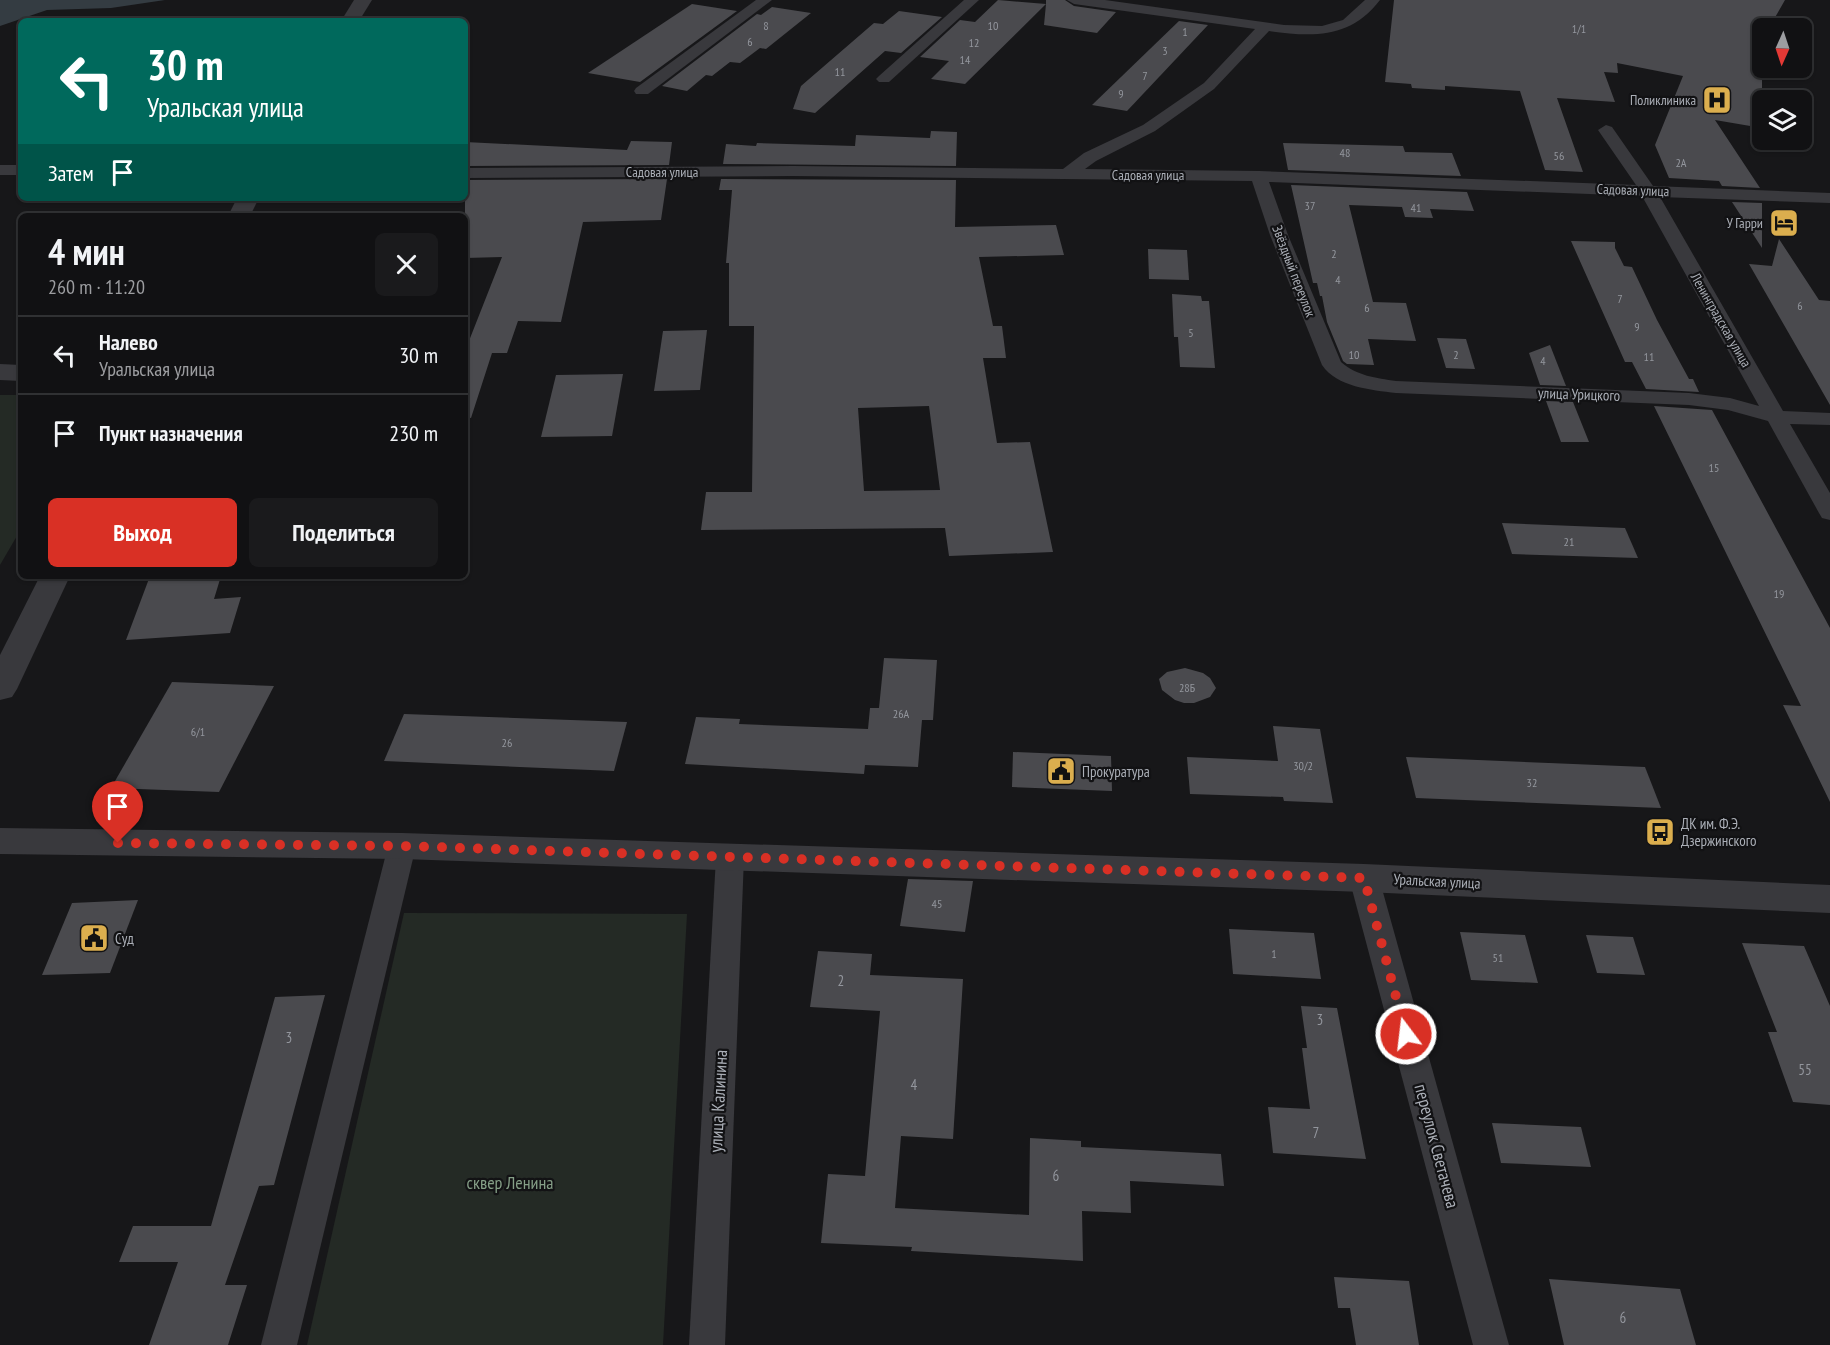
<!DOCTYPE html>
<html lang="ru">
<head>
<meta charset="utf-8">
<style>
	body { margin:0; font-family:"PT Sans Narrow",sans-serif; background:#1a1a1c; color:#f1f3f6; height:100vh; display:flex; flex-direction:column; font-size:22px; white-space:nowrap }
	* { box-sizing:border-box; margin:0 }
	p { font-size:20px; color:#9c9da0 }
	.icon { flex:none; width:33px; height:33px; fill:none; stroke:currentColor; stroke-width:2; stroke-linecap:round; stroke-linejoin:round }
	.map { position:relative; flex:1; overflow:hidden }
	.details { position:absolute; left:18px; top:213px; width:450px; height:366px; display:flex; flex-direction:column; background:#111113; border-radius:9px; box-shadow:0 2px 4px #0004,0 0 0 2px #303133 }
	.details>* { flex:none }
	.guide { position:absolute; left:18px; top:18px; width:450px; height:183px; border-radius:9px; box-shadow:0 2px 4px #0004,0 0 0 2px #303133; background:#00695c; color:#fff; overflow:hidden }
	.needle { width:39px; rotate:183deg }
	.controls { position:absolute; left:1752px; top:18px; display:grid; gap:12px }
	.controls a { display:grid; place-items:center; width:60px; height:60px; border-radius:9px; background:#111113; box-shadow:0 2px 4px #0004,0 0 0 2px #303133; font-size:30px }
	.pin { position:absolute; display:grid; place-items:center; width:51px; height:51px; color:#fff; margin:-62px -26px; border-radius:50% 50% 50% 0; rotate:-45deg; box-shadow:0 0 6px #0007 }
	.pin .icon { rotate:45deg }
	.me { position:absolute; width:66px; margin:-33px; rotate:345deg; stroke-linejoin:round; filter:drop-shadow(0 0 4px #0008) }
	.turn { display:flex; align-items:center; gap:21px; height:126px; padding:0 30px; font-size:27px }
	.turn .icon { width:78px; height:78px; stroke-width:2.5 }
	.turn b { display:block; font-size:42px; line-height:51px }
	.then { display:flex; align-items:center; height:57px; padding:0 30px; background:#0003; gap:12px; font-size:22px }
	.round { display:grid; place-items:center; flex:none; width:63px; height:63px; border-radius:9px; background:#1a1a1c }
	.head { display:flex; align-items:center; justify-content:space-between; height:102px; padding:0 30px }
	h1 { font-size:36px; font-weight:700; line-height:45px }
	.action { display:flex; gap:12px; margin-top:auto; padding:12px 30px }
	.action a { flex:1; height:69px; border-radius:9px; background:#d93025; color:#fff; font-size:24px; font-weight:700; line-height:69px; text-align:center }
	.action a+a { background:#1a1a1c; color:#f1f3f6 }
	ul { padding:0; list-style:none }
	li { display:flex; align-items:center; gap:18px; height:78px; padding:0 30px; border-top:2px solid #303133 }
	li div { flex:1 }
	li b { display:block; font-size:22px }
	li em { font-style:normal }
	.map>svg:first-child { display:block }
</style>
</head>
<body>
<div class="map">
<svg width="1830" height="1345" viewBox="0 0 1830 1345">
	<rect width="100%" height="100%" fill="#171719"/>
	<g fill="#242a25">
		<polygon points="0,395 21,395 21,529 0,565"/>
		<polygon points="404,913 687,914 663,1345 307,1345"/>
	</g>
	<polygon fill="#343c42" points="0,0 165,0 111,8 47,10 0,26"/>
	<g fill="#4a4a4e" fill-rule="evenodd">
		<polygon points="998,0 1046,4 1046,0 1065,0 1074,6 1116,12 1097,33 1044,25 1046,4 965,84 931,79 949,61 920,57 960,20 975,22"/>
		<polygon points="1394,0 1785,0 1769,28 1762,28 1762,128 1715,120 1760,188 1722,186 1719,181 1669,178 1655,145 1683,76 1617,63 1618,73 1604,72 1615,102 1557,98 1583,172 1545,170 1520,91 1445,86 1445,90 1412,88 1411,84 1385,82"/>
		<polygon points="692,4 737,11 640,82 588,73"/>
		<polygon points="772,7 811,13 766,49 760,48 740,63 730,62 712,76 706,75 687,91 662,86 757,14 761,15"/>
		<polygon points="899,11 942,17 901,53 885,51 815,113 793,109 801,86 874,23 883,24"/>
		<polygon points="1179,21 1208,25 1127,111 1092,105"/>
		<polygon points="931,131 957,132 956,166 723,164 726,144 756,146 757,143 855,146 856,135 930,138"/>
		<polygon points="631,141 672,142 669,165 465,166 465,142 627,150"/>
		<polygon points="1283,143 1403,146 1405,152 1452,153 1461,176 1288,170"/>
		<polygon points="667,179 661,220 583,222 561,322 518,321 507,353 492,353 471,418 465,417 465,351 502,257 465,258 465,180"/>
		<path d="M721,179L956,180L955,227L1056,225L1064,255L979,257L993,326H1002L1006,358H983L997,443L1030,442L1053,552L949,556L945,528L701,530L706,492H752L754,326H729V263H726L732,190H719ZM929,406L940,490L864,491L858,408Z"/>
		<polygon points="1291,185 1467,192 1474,211 1430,209 1433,218 1405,217 1402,207 1349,205 1373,302 1406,303 1416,341 1368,339 1374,365 1347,364 1343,361 1327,322 1322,296 1320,296 1317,283 1313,283"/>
		<polygon points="1732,202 1762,203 1762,248"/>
		<polygon points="1779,239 1819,300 1830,301 1830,405 1749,264 1772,266"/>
		<polygon points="1571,241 1615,242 1615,248 1624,266 1632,267 1657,320 1689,379 1693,379 1699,392 1646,389 1632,362 1625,362"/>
		<polygon points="1148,249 1187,250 1189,280 1149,279"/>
		<polygon points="1172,294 1201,296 1202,301 1209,301 1215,368 1180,367 1178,337 1174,337"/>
		<polygon points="707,330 700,390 654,391 663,331"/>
		<polygon points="1437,338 1466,339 1475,369 1446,368"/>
		<polygon points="1550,345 1566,386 1540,385 1529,353"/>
		<polygon points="623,374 612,436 541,437 556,375"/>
		<polygon points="1546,401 1573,402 1589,442 1561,442"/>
		<polygon points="1654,406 1712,410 1830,628 1830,802 1783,705 1801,706"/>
		<polygon points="1502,523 1625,528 1638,558 1512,554"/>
		<polygon points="150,576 221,576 214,599 241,597 230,633 126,640"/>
		<polygon points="884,658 937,660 933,720 922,720 918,767 865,765 864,774 685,764 696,717 740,719 739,724 868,729 870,708 879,708"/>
		<polygon points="1185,668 1203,673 1210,678 1216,688 1210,697 1194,703 1184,703 1175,700 1162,690 1159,679 1167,672"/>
		<polygon points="172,682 274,686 219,792 111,788"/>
		<polygon points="404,714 627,722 614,771 384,761"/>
		<polygon points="1273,726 1320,729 1333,803 1284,801 1283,797 1190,794 1187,757 1278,761"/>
		<polygon points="1013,752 1111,756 1112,791 1012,787"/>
		<polygon points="1406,757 1645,767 1661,808 1416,798"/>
		<polygon points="908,879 973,881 965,932 900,926"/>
		<polygon points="138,900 110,973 42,975 72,903"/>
		<polygon points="1229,929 1314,933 1321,979 1233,974"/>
		<polygon points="1460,932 1525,935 1538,983 1471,980"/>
		<polygon points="1586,935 1633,937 1645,975 1597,973"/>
		<polygon points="1742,943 1804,946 1830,1006 1830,1105 1793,1102 1768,1032 1777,1032"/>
		<polygon points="818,951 872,954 870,975 963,979 953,1139 901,1136 895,1208 1029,1215 1030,1138 1081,1141 1081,1147 1221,1154 1224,1186 1130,1181 1131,1213 1082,1211 1083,1261 911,1251 912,1247 821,1243 828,1174 865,1176 880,1011 810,1007"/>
		<polygon points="325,995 274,1185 259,1186 225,1285 247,1285 228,1345 149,1345 178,1262 119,1262 133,1226 211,1226 275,997"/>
		<polygon points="1301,1006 1337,1008 1366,1159 1273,1153 1268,1107 1310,1109 1302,1048 1307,1048"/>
		<polygon points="1492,1123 1581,1127 1591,1167 1501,1163"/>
		<polygon points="1334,1277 1409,1281 1419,1345 1356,1345 1350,1308 1338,1308"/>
		<polygon points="1549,1279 1680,1289 1696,1345 1564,1345"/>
	</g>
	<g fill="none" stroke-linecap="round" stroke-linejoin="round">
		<g fill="#39393d" fill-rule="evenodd">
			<polygon points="756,0 772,0 648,94 636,94 634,91 636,88"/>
			<polygon points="964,0 979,0 889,82 879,82 876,79 879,76"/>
			<path d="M1067,0H1105L1284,25L1322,26L1343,20L1365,0H1380C1350,39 1313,37 1269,31L1214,89L1155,131L1096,161L1085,169L1259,171L1636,185L1598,130L1606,125L1612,127L1653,186L1830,193V203L1660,197L1783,411L1830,413V425L1790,424L1830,493V520L1822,518L1819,513L1768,421L1728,410L1689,405L1396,393C1371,390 1337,387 1322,365L1270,235L1252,181L793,176L465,178V168L793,166L1063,169L1084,153L1143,125L1204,83L1255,29L1074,4ZM1269,182L1642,196L1759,406L1730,398L1689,393L1396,381C1376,378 1357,376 1341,362L1288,235Z"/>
			<rect x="0" y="165" width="21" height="10"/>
			<polygon points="402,836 412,839 416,846 297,1345 261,1345 388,846 392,839"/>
			<polygon points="730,846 740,850 744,857 725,1345 689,1345 716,857 720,850"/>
			<polygon points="1364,867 1374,870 1379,878 1509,1345 1473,1345 1349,878 1354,870"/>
		</g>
		<g fill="#39393d" fill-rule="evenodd">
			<polygon points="354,0 372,0 359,21 341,21"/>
			<polygon points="237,198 259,198 250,216 228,216"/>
			<polygon points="0,364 21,365 21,381 0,380"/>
			<polygon points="40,576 70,576 17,689 12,697 0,700 0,655"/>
			<polygon points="0,828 402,833 1364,864 1830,885 1830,913 1364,892 402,859 0,854"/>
		</g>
	</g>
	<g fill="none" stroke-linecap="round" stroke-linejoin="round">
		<polyline stroke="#d93025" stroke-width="10" stroke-dasharray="0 18" points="118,843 402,846 1364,878 1406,1034"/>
	</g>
	<defs>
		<g id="hospital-square" transform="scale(1.5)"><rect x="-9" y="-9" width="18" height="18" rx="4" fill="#dbae4e" stroke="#121214"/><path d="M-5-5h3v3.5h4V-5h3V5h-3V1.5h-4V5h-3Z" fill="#111"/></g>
		<g id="hotel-square" transform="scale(1.5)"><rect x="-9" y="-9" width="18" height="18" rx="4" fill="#dbae4e" stroke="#121214"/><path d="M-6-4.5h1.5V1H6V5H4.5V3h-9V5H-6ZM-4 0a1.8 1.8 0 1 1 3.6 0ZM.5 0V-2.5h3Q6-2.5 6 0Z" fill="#111"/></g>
		<g id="civic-square" transform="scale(1.5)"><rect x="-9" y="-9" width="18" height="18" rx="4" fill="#dbae4e" stroke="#121214"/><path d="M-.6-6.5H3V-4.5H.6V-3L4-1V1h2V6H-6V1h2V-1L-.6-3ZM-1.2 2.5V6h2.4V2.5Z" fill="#111"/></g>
		<g id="bus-square" transform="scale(1.5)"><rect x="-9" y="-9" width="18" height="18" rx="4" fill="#dbae4e" stroke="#121214"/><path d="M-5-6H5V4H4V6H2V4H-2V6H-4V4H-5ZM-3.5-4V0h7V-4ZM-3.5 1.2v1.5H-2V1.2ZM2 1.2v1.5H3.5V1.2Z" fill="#111"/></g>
	</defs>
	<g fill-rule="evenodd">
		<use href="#hospital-square" x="1717" y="100"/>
		<use href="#hotel-square" x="1784" y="223"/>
		<use href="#civic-square" x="1061" y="771"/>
		<use href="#bus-square" x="1660" y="832"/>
		<use href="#civic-square" x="94" y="938"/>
	</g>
	<g text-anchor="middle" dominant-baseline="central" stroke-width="4.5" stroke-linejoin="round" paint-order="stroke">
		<g font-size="12" fill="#93969d">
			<text x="766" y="25">8</text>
			<text x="993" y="25">10</text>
			<text x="1579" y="28">1/1</text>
			<text x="1185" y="31">1</text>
			<text x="750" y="41">6</text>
			<text x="974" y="42">12</text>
			<text x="1165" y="50">3</text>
			<text x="965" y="59">14</text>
			<text x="840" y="71">11</text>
			<text x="1145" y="75">7</text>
			<text x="1121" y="93">9</text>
			<text x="1345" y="152">48</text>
			<text x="1559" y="155">56</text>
			<text x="1681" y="162">2А</text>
			<text x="1310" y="205">37</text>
			<text x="1416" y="207">41</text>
			<text x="1334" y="253">2</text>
			<text x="1338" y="279">4</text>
			<text x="1620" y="298">7</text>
			<text x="1800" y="305">6</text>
			<text x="1367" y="307">6</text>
			<text x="1637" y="326">9</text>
			<text x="1191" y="332">5</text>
			<text x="1354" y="354">10</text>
			<text x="1456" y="354">2</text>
			<text x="1649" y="356">11</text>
			<text x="1543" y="360">4</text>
			<text x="1714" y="467">15</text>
			<text x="1569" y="541">21</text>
			<text x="1779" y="593">19</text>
			<text x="1187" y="687">28Б</text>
			<text x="901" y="713">26А</text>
			<text x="198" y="731">6/1</text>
			<text x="507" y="742">26</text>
			<text x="1303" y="765">30/2</text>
			<text x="1532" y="782">32</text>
			<text x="937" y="903">45</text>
			<text x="1274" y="953">1</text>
			<text x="1498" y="957">51</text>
		</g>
		<g font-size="14" fill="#abafb7" stroke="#121214" text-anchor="end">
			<text x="1696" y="100">Поликлиника</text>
			<text x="1763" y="223">У Гарри</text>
		</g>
		<g font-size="14" fill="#abafb7" stroke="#121214">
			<text x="662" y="172">Садовая улица</text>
			<text x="1148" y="175">Садовая улица</text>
			<text transform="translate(1633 190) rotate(2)">Садовая улица</text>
			<text transform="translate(1294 271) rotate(69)">Звёздный переулок</text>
			<text transform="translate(1721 320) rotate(60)">Ленинградская улица</text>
		</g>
		<g font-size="15" fill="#abafb7" stroke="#121214">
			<text transform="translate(1579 394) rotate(2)">улица Урицкого</text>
			<text transform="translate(1437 881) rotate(3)">Уральская улица</text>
		</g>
		<g font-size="15" fill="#abafb7" stroke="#121214" text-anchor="start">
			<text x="1082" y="771">Прокуратура</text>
			<text x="1681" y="823">ДК им. Ф.Э.<tspan x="1681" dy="17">Дзержинского</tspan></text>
			<text x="115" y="938">Суд</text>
		</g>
		<g font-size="15" fill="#93969d">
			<text x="841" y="980">2</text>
			<text x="1320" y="1019">3</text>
			<text x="289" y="1037">3</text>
			<text x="1805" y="1069">55</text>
			<text x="914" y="1084">4</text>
			<text x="1316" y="1132">7</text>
			<text x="1056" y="1175">6</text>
			<text x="1623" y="1317">6</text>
		</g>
		<g font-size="18" fill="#abafb7" stroke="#121214">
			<text transform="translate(718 1101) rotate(-87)">улица Калинина</text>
			<text transform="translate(1437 1146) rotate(75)">переулок Светачева</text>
		</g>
		<g font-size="18" fill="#859f87" stroke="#121214">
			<text x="510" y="1182">сквер Ленина</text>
		</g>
	</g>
</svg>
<div class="controls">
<a><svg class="needle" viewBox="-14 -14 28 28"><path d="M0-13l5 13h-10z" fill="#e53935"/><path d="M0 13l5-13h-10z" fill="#9c9da0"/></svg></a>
<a><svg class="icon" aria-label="layers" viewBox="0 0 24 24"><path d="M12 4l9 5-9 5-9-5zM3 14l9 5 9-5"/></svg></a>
</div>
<div class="pin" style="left:118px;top:843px;background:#d93025"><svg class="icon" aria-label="arrive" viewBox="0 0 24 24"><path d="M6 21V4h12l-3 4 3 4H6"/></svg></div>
<svg class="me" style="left:1406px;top:1034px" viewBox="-20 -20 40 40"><circle r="17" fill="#d93025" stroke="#fff" stroke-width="3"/><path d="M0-11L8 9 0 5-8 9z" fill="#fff"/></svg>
<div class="guide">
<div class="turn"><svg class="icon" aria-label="left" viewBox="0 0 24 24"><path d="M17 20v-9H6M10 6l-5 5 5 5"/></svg><div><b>30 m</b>Уральская улица</div></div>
<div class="then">Затем<svg class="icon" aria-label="arrive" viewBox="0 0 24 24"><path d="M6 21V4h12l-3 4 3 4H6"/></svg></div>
</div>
<section class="details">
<div class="head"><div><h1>4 мин</h1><p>260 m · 11:20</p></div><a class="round"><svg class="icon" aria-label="close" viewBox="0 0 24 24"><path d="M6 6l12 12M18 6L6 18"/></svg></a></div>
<ul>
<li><svg class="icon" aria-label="left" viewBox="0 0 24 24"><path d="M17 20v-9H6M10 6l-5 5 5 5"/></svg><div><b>Налево</b><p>Уральская улица</p></div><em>30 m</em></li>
<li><svg class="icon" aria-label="arrive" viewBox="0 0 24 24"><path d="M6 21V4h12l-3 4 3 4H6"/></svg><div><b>Пункт назначения</b></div><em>230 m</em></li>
</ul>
<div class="action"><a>Выход</a><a>Поделиться</a></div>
</section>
</div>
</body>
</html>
